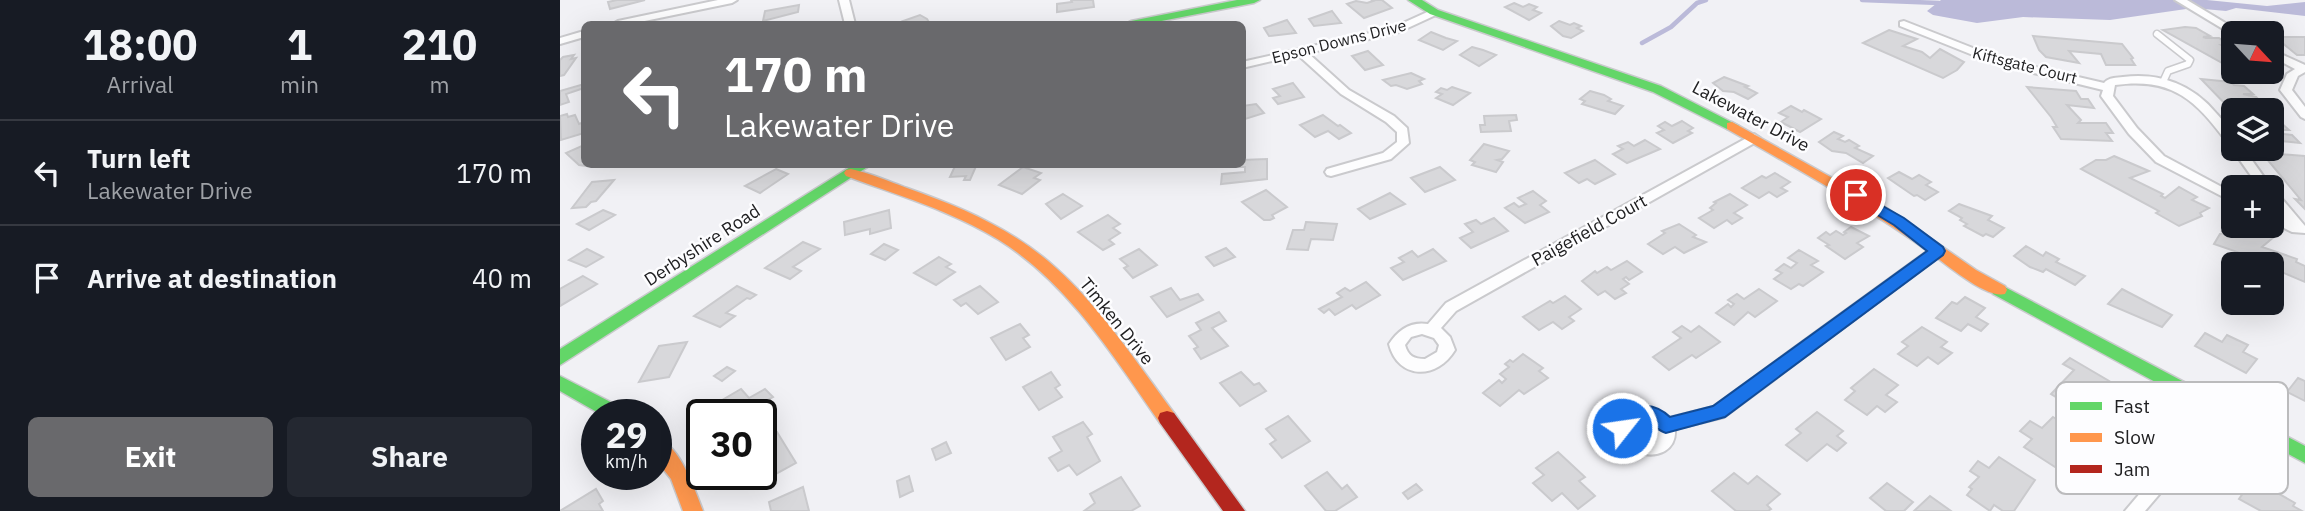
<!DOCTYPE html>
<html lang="en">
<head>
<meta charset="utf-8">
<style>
	body { margin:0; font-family:"IBM Plex Sans",sans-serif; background:#242831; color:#f1f3f6; height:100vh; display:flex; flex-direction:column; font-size:26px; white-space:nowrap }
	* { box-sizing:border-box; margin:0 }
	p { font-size:23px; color:#9ea1a6 }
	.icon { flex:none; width:38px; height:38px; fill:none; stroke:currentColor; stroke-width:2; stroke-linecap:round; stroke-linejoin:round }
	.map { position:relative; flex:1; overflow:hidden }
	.panel { display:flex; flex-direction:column; background:#171b24; width:560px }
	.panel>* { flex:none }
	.guide { position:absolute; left:21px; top:21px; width:665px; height:147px; border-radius:10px; box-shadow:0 7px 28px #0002; background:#69696c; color:#fff; overflow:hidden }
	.needle { width:46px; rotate:116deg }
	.controls { position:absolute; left:1661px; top:21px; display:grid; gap:14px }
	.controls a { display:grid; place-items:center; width:63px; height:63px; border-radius:10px; background:#171b24; box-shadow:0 7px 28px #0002; font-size:35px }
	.speed { position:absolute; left:21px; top:399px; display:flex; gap:14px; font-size:35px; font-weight:700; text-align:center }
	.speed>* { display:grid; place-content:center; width:91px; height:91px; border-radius:50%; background:#171b24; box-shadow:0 7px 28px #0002; line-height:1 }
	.speed small { font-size:18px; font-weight:400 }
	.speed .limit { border:4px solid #111; border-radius:10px; background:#fff; color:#111 }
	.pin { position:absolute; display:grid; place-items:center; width:60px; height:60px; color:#fff; margin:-30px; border:4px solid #fff; border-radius:50%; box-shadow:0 2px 7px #0007 }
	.me { position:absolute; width:77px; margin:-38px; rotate:60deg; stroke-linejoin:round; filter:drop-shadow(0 0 5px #0008) }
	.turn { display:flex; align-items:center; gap:24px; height:147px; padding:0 28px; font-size:32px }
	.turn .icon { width:91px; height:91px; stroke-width:2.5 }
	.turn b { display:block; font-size:49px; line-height:60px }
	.eta { display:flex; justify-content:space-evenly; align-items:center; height:119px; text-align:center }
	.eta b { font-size:42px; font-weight:700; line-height:49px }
	.cta { display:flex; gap:14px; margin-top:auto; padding:14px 28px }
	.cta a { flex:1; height:80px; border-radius:10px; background:#69696c; color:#fff; font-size:28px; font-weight:700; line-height:80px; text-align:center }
	.cta a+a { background:#242831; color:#f1f3f6 }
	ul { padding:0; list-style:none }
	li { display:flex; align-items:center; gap:21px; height:105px; padding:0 28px; border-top:2px solid #363941 }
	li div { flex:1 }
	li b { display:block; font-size:26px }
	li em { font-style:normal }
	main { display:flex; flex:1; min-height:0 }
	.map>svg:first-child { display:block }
</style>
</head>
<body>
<main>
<section class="panel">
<div class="eta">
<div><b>18:00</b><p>Arrival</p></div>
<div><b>1</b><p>min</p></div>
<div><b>210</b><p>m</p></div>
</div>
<ul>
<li><svg class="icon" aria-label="left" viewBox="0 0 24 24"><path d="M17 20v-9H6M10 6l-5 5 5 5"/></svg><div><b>Turn left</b><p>Lakewater Drive</p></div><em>170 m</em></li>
<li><svg class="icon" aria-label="arrive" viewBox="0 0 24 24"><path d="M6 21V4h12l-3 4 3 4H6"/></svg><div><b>Arrive at destination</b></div><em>40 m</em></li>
</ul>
<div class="cta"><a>Exit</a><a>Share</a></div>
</section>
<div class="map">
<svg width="1745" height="511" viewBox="0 0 1745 511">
	<rect width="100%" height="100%" fill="#f1f1f5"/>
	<polygon fill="#bbbad9" points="1381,0 1647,0 1707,6 1745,2 1745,16 1676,8 1666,11 1633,8 1550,20 1463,17 1417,23 1373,15 1367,11"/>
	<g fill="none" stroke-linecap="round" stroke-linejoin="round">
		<g stroke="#bbbad9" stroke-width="4.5">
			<polyline points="1302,0 1379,3"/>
			<polyline points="1082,43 1111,27 1137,3 1146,0"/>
		</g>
	</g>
	<g fill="#d8d8db" stroke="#cacacd" stroke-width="2">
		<polygon points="57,0 85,0 50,9 48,2"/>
		<polygon points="511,0 533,0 534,7 497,12 497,4 512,2"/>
		<polygon points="811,0 822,0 832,8 804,18 787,4 796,1 807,3 813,1"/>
		<polygon points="954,3 963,7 969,4 977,7 973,10 981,13 969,20 945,7"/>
		<polygon points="239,5 238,12 203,21 205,11"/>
		<polygon points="772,11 781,23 754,26 749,19"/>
		<polygon points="360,15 367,19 370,24 344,24 346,23 343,21"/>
		<polygon points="727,20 736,33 709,36 704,28"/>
		<polygon points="999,21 1010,25 1014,23 1021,26 1017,28 1023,31 1011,38 1003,36 991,26"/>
		<polygon points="1625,27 1636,28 1650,36 1643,37 1646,38 1659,38 1669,45 1661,45 1664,47 1673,47 1673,69 1603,30"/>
		<polygon points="1329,30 1357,39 1343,46 1362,52 1370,58 1380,49 1404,62 1397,70 1383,78 1303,43"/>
		<polygon points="871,32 886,38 897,41 883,50 859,40"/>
		<polygon points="1473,36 1562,44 1573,58 1571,59 1575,65 1546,65 1541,54 1509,51 1519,63 1486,57 1479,50"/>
		<polygon points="1715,37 1745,37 1745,55 1737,55"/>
		<polygon points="912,47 923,50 936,55 919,66 900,55"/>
		<polygon points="808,51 823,65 805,70 792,56"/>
		<polygon points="14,55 11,59 16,58 4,75 0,76 0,60 3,57"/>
		<polygon points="851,73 864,79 859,81 862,84 847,89 836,85 831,86 823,80"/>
		<polygon points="1164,77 1188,86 1185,87 1197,93 1188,99 1174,92 1163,91 1153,83"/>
		<polygon points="1641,79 1671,82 1674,85 1684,86 1693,94 1683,94 1696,97 1705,106 1696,106 1706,110 1670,109"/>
		<polygon points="733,83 744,97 718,104 713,98 720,96 713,89"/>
		<polygon points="24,84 24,88 6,94 9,102 0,105 0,91"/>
		<polygon points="892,87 910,93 893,105 876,98 882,94 876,92 881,88 887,90"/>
		<polygon points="1467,87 1516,91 1521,99 1528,99 1534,108 1507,105 1521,120 1518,123 1546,123 1553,133 1546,133 1552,141 1501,139 1493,127 1497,127 1491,117"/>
		<polygon points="1030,91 1044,95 1051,99 1048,101 1063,106 1055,114 1022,104 1025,101 1020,99"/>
		<polygon points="696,104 704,113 682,120 682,106"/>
		<polygon points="1231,106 1242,112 1244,110 1261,119 1240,132 1221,122 1228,117 1219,113"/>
		<polygon points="7,114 8,117 15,115 19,124 24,122 24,133 1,140 0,116"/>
		<polygon points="763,115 778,126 780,125 791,133 779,139 768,131 755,137 740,125"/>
		<polygon points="956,115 957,120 949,121 951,131 921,132 920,125 925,125 924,116"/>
		<polygon points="1712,120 1719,121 1729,130 1720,130 1724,134 1732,135 1740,143 1712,140"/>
		<polygon points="1122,121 1133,128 1128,131 1132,133 1113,143 1097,133 1104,130 1098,126 1105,122 1112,126"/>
		<polygon points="1274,132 1283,136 1278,139 1285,142 1289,140 1299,146 1295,148 1313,156 1303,163 1286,153 1272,151 1259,142"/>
		<polygon points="1085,140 1100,149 1067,163 1053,154 1063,149 1058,146 1068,142 1074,146"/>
		<polygon points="924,144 949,151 942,159 937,160 943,162 936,172 912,165 915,162 910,160"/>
		<polygon points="24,145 24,164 30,164 26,166 19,165 6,153"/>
		<polygon points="1707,153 1745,156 1745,209 1735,199 1741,200 1706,158 1712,158"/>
		<polygon points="1554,156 1589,171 1570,178 1603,194 1601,196 1605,198 1619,187 1637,197 1632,200 1649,208 1640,213 1642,216 1619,226 1596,213 1599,211 1521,169 1536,160 1546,160"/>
		<polygon points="707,159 707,179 661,184 662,174 685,172 685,167 677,167 677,164 682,164 682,160"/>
		<polygon points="1035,160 1055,174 1035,184 1027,179 1019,183 1005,173"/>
		<polygon points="396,164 417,164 410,180 404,180 406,176 390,177"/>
		<polygon points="463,167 481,173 474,178 480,180 462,194 439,185"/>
		<polygon points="880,167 895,180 865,192 851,178"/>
		<polygon points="216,169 228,174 200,193 185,186"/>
		<polygon points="1339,172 1352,179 1359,175 1371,182 1366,185 1378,192 1365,200 1357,195 1354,196 1328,178"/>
		<polygon points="1215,173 1230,182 1221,188 1227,191 1217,197 1209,192 1199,198 1182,188 1202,176 1206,178"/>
		<polygon points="54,180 36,201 31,202 26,207 12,208 32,182"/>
		<polygon points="706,190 727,207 712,215 714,218 710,220 704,220 682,202"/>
		<polygon points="973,191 986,201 980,205 989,212 965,223 945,208 954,203 959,207 966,204 958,198"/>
		<polygon points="830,193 845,204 810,219 798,209"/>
		<polygon points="503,194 522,206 501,219 486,204"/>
		<polygon points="1170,194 1187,205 1174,213 1182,218 1172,224 1167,220 1154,228 1139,218 1153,210 1150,208 1156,203 1154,202"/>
		<polygon points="1399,204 1432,216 1428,220 1444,228 1433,237 1426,234 1423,236 1404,226 1407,224 1400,220 1402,218 1389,211"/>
		<polygon points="43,210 55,215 29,230 17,224"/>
		<polygon points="329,210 331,228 310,234 310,229 285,235 284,222"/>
		<polygon points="548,215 560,224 553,228 560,233 549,240 554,244 543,250 518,232"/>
		<polygon points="934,218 948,231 911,248 900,238 913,232 905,224 916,220 921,224"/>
		<polygon points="746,222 777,224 773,240 751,239 748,250 727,249 733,230 744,230"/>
		<polygon points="1119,224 1136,235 1133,237 1146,242 1124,253 1115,247 1103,254 1088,244 1105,233 1102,231"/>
		<polygon points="1674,226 1683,226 1695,231 1697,228 1715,236 1702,247 1737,259 1736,262 1745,266 1745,282 1712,268 1712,264 1654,244 1660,234 1665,233 1662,231 1665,228 1671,229"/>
		<polygon points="1291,227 1309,236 1297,243 1303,247 1285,259 1266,246 1269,245 1258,238 1266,232 1270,235 1276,231 1283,235 1286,233 1284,232"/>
		<polygon points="243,242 260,249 233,267 241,271 230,279 205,268"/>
		<polygon points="324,244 338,250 325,260 311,254"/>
		<polygon points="1466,246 1483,256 1486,252 1499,259 1496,262 1525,276 1515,285 1486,269 1483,272 1470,267 1454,256"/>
		<polygon points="666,248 675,257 654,266 646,257"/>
		<polygon points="27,249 43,257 26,267 9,260"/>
		<polygon points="579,249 597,265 573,278 564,268 568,266 560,259"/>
		<polygon points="873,249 886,261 843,280 831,268 844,262 839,258 852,251 858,257"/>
		<polygon points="1239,250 1258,261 1251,265 1263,272 1243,286 1239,284 1231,289 1214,279 1222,273 1216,270 1224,264 1231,268 1237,263 1228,258"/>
		<polygon points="379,257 391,264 386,267 395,272 376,285 354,273"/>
		<polygon points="1067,261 1082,272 1069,280 1066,277 1063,279 1069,284 1061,289 1066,293 1055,299 1045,291 1038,295 1022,281 1035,271 1037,273 1047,267 1051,270"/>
		<polygon points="23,276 37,284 0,306 0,289"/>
		<polygon points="806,282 820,295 796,309 792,305 775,315 769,309 764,313 759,309 782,297 777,293 785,288 790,291"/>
		<polygon points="177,286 196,295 190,299 187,298 166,313 175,316 160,327 134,316"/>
		<polygon points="420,286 438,302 418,314 406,303 401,306 394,300"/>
		<polygon points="611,288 620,300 638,294 643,300 607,317 591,297"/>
		<polygon points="1199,289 1217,301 1195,317 1188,312 1174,325 1156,313 1168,304 1171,307 1174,304 1168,300 1177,294 1184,299"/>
		<polygon points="1562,289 1612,315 1602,327 1548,304"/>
		<polygon points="1005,296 1021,309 1009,317 1014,321 1002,329 993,322 979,330 963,317 990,301 993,303"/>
		<polygon points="1405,297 1425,308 1416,317 1428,324 1421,331 1408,324 1401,331 1376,318 1392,302 1397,304"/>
		<polygon points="659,312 666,321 652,328 668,346 641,359 634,349 638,347 629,336 641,330 636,323"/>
		<polygon points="460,324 469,335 463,338 470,347 446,360 431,338"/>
		<polygon points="1122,326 1131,332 1139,326 1160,342 1136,358 1132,355 1109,370 1093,357 1121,338 1113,332"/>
		<polygon points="1362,327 1387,342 1381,347 1392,353 1378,364 1368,357 1357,366 1338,354 1348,346 1342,342"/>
		<polygon points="1645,333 1662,342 1667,335 1688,345 1683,352 1697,359 1686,373 1635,346"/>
		<polygon points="127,342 109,377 79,382 99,346"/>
		<polygon points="963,354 983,368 979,371 988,378 964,394 959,390 940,406 923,393 939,380 942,383 946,379 940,374 949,367 945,364 950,360 953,362"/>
		<polygon points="1510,358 1549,381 1534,396 1554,408 1540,424 1491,394 1514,370 1503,364"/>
		<polygon points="167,367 175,371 162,381 154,376"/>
		<polygon points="1314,369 1338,385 1326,395 1337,402 1325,412 1317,406 1307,415 1285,400 1295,391 1291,388"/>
		<polygon points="491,372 500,385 495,388 502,397 479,410 463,387"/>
		<polygon points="681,372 694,385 699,383 706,391 680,406 660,383"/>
		<polygon points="1738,378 1745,381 1745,401 1727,392"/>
		<polygon points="181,389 189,398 205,389 213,397 206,401 213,408 201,415 159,415 152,406"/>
		<polygon points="1257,412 1283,431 1277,436 1286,443 1277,451 1267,444 1247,461 1226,445 1241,433 1236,429"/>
		<polygon points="728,416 750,441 722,458 710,444 716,440 706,429"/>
		<polygon points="1493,417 1523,435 1495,467 1464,447 1472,439 1460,431 1470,421 1482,428"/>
		<polygon points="523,422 532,434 527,437 540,461 517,475 509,465 498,471 489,458 502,451 493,437"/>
		<polygon points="217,432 236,463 203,481 200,474 201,441"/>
		<polygon points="386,442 391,453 376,460 372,449"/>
		<polygon points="998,452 1025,477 1019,481 1035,496 1018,509 1002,493 992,501 973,483 984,475 976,468"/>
		<polygon points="1439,457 1475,480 1454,511 1443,511 1434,505 1430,511 1407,495 1412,489 1409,487 1419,477 1410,471 1418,461 1429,468"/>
		<polygon points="767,472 782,489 787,485 797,497 775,511 766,511 745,486"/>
		<polygon points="1174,473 1188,484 1197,476 1220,494 1207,505 1211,509 1208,511 1176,511 1152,491"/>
		<polygon points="349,476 353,491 340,497 337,481"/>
		<polygon points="561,477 580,506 571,511 524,511 535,503 530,494"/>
		<polygon points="1693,479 1735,503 1733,506 1742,511 1701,511 1679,499"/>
		<polygon points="1327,483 1353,502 1344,511 1326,511 1310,498"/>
		<polygon points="856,484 862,490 848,499 843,493"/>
		<polygon points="243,487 249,511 211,511 209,502"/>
		<polygon points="36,489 43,501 39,504 43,511 0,511"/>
		<polygon points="1370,496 1391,511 1354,511"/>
	</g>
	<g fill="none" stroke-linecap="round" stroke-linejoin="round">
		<g stroke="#cacacd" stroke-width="9">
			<polyline id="lane" points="1597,34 1630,60 1628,64 1608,71 1603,82"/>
		</g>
		<g stroke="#cacacd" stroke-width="4">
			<g id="street">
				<polygon points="158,0 177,0 172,3 70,24 53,24 58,21"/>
				<polygon points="279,0 289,0 295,24 285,24"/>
				<polygon points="1615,0 1627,0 1682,33 1673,35"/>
				<polygon points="874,9 879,12 878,14 839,32 748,53 789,90 834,116 847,128 849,143 831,159 771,176 767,175 765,172 767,169 823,153 837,142 837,132 826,122 781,94 738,55 682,68 682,62 832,28"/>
				<path d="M1344,21L1441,59L1544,83C1549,77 1556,78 1563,77C1600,72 1633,85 1656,113C1666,124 1673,131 1673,146L1669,145C1636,100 1613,77 1555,85L1553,96L1577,128L1604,156L1673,193V202L1596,162L1569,134L1541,96L1543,90L1433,63L1340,26V22Z"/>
				<polygon points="24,31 24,37 0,44 0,38"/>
				<polygon points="1712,50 1745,65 1745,72 1738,76 1732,90 1745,107 1745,119 1741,117 1720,90 1727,74 1735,69 1712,57"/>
				<path d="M1194,134L1200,138L1198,141L896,311L881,328L890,337L895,350C877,380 838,380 829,344C838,330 851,321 868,324L886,303ZM862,334L874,338L879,345L877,352L865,359C854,359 848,356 845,345L851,337Z"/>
				<polygon points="1673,147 1684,149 1711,187 1699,187 1672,149"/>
				<polygon points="1712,192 1717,193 1745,226 1745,233 1732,232 1712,222 1712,213 1722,217 1712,204"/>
				<path d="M1377,246L1384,251L1382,254L1164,417L1115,429C1118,473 1040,454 1056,419C1067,399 1095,405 1109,418L1153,407L1372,248ZM1080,419L1090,421L1098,428L1096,438C1087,444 1078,439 1071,432V423Z"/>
				<polygon points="1661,403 1667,405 1669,410 1667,415 1585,511 1565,511 1655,405"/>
			</g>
		</g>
		<g stroke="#cacacd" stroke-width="3">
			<g id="fast">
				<polygon points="677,0 700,0 694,3 586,24 565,24 571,21"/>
				<polygon points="848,0 862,0 878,10 1101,86 1179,126 1177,129 1167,129 1093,92 870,14"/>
				<polygon points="295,164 309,166 0,365 0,349"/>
				<polygon points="1439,284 1745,446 1745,463 1433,294 1431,290 1433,286"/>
				<polygon points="0,376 66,410 68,415 42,415 0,391"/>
			</g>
		</g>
		<g stroke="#cacacd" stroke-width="3">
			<g id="slow">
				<path d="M1172,122L1328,209L1416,270L1445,286L1447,290L1445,294C1427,299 1387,265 1372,254C1307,207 1237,169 1167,129V123Z"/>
				<path d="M291,169C310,173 328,181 347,188C401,207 453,229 496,268C542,309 577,363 614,413L616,418L614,423L607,425L600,423C554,357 509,284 439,240C392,211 337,195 286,176L284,173L286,170Z"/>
				<path d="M96,437C120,445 135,490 143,511H123L111,479L96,460Z"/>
			</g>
		</g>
		<g stroke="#cacacd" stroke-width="3">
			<polygon id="jam" points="607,411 614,413 685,511 663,511 600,423 598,418 600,413"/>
		</g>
		<use href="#lane" stroke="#fdfdfe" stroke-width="6"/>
		<use href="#street" fill="#fdfdfe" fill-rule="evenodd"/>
		<use href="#fast" fill="#63d668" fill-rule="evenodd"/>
		<use href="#slow" fill="#ff974d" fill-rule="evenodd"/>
		<use href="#jam" fill="#b3261e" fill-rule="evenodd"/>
	</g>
	<path fill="#1a73e8" stroke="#114b97" stroke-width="2" d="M1296,191L1344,218L1383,247L1385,251L1383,255L1165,417L1106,433C1093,429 1089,416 1074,421L1068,433L1062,435L1055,433L1052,428L1060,411C1079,404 1094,402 1110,417L1153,406L1367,251L1334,225L1291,199L1288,195Z"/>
	<g text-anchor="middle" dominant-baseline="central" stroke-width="5" stroke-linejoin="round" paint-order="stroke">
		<g font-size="16" fill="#202022" stroke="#fdfdff">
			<text transform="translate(779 41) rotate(-14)">Epson Downs Drive</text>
			<text transform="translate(1465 65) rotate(14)">Kiftsgate Court</text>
		</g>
		<g font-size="18" fill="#202022" stroke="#fdfdff">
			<text transform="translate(1191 116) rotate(28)">Lakewater Drive</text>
			<text transform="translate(1029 230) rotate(-29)">Paigefield Court</text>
			<text transform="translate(142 245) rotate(-33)">Derbyshire Road</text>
			<text transform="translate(557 321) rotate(51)">Timken Drive</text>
		</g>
	</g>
	<rect x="1496" y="382" width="232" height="112" rx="10" fill="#fdfdff" stroke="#bbbbbd" stroke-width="2"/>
	<rect x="1510" y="402" width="32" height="8" fill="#63d668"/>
	<rect x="1510" y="433" width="32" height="9" fill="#ff974d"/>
	<rect x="1510" y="465" width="32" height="8" fill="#b3261e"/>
	<g font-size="19" fill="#202022">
		<text x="1554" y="413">Fast</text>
		<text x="1554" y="444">Slow</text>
		<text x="1554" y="476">Jam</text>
	</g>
</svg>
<div class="controls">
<a><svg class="needle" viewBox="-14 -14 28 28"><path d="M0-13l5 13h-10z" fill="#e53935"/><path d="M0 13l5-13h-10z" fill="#9ea1a6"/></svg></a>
<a><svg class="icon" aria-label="layers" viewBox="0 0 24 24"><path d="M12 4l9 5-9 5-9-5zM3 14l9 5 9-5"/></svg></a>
<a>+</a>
<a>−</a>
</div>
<div class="speed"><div>29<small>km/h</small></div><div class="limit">30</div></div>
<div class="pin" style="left:1296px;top:195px;background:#d93025"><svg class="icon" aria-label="arrive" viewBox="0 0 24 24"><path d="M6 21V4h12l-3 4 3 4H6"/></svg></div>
<svg class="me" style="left:1062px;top:428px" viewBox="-20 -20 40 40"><circle r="17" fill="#1a73e8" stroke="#fff" stroke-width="3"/><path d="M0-11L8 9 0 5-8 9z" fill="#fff"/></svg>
<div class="guide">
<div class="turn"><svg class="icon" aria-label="left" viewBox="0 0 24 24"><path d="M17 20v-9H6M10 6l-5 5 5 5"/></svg><div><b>170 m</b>Lakewater Drive</div></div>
</div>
</div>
</main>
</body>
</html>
